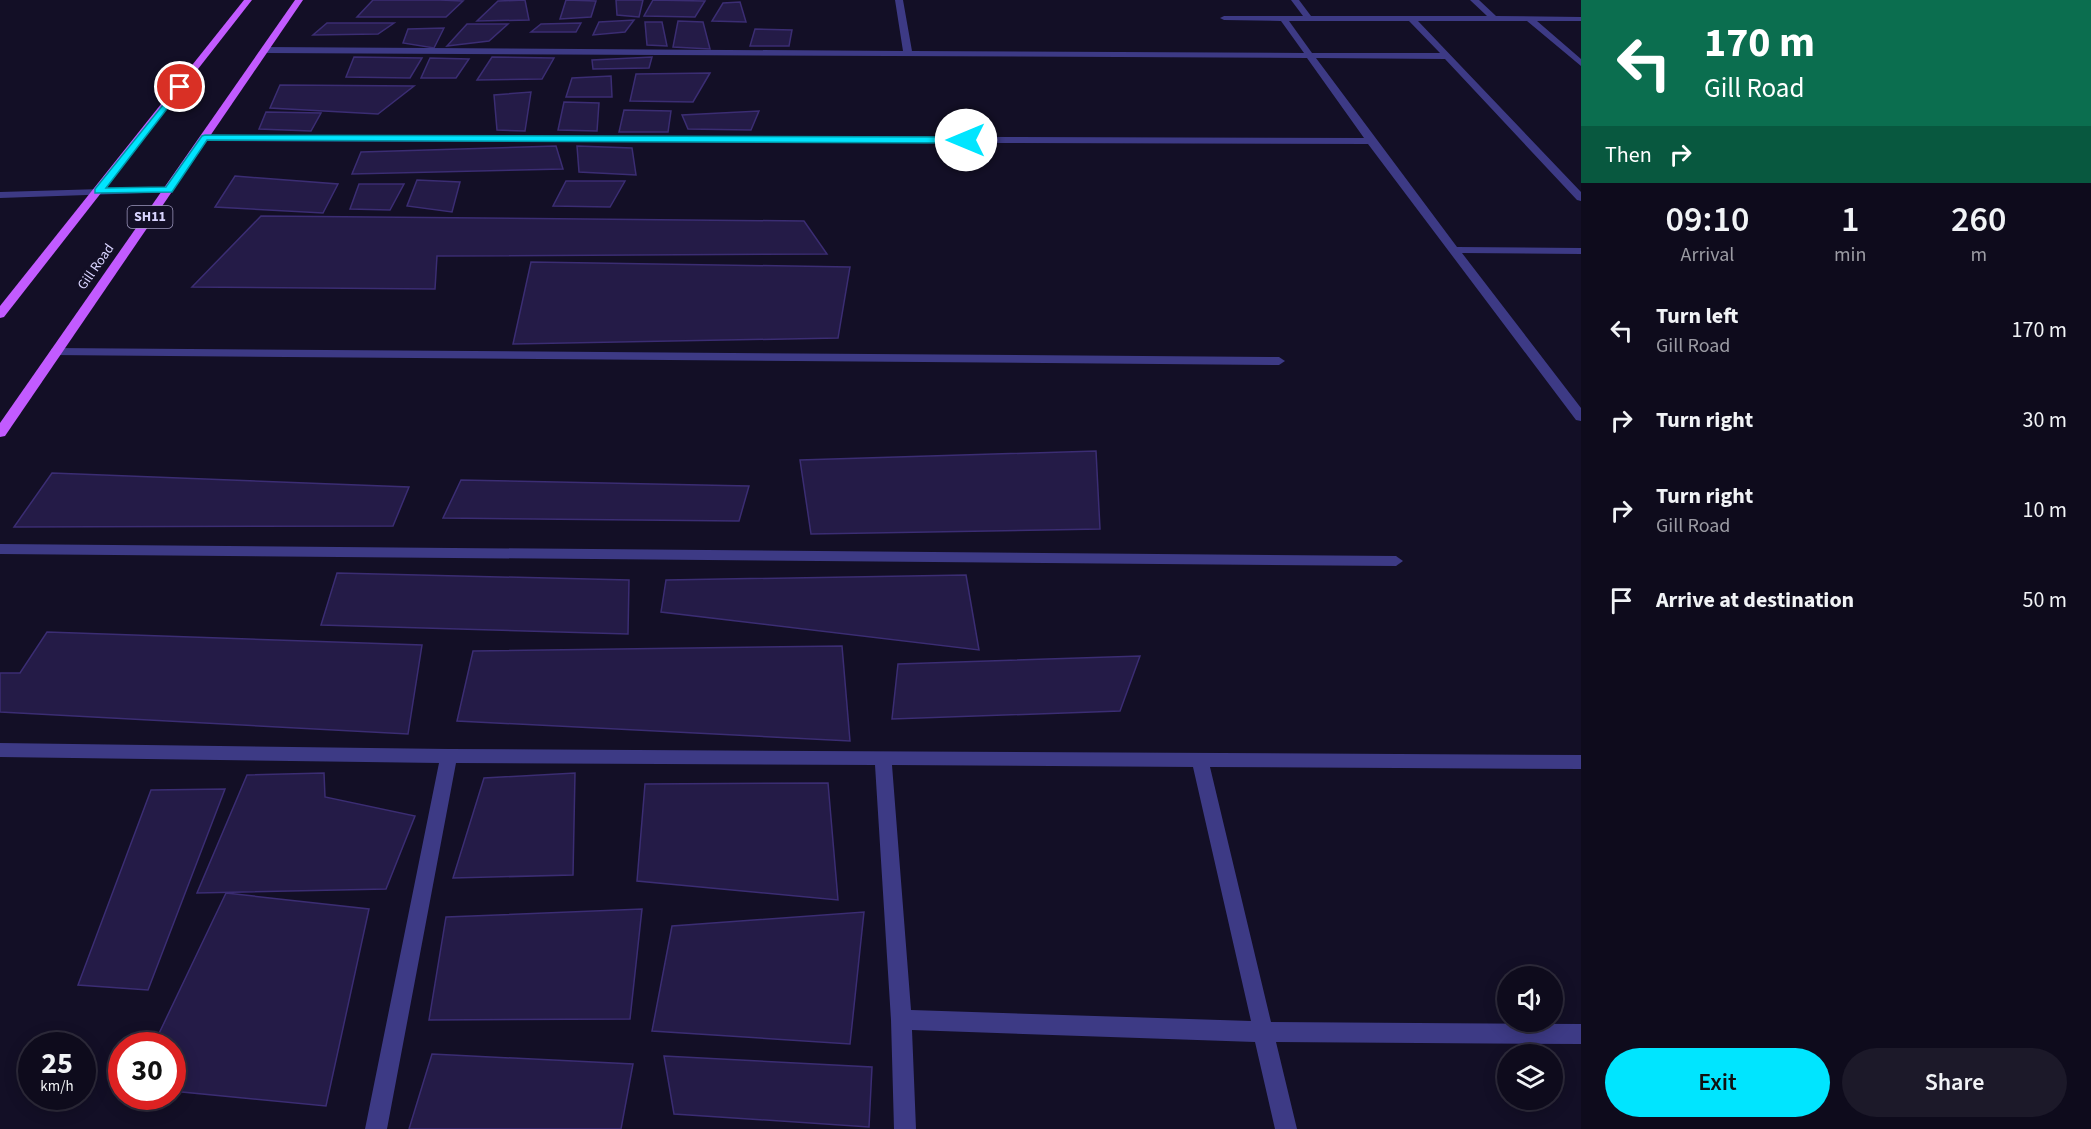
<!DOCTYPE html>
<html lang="en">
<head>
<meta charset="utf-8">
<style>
	body { margin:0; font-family:"Source Sans 3",sans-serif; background:#1c1929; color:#f1f3f6; height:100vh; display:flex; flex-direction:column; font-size:22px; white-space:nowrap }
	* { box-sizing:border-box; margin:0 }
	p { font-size:20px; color:#9b9ba3 }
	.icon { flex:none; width:33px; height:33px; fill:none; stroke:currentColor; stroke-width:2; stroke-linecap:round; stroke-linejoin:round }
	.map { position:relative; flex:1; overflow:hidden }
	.details { display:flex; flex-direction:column; background:#0e0b1c; width:510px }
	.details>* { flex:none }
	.guide { background:#0b6e4f; color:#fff; overflow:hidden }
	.controls { position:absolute; left:1497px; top:966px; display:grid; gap:12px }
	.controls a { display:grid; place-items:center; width:66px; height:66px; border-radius:50%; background:#0e0b1c; box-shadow:0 3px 15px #0003,0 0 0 2px #2e2b3b; font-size:30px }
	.speed { position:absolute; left:18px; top:1032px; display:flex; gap:12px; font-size:30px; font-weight:700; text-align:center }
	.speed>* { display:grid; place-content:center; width:78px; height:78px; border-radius:50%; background:#0e0b1c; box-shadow:0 3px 15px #0003,0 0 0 2px #2e2b3b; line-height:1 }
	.speed small { font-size:15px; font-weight:400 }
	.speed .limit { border:9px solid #d22; background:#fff; color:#111 }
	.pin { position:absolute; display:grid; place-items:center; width:51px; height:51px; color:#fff; margin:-26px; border:3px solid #fff; border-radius:50%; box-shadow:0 2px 6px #0007 }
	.me { position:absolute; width:66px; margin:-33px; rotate:270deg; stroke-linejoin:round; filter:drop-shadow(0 0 4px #0008) }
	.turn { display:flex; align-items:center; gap:21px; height:126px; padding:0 24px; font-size:27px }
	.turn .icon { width:78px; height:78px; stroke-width:2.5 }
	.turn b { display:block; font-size:42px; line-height:51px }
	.then { display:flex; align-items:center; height:57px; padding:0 24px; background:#0003; gap:12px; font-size:22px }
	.eta { display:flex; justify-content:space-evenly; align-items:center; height:102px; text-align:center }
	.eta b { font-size:36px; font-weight:600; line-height:42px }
	.button { display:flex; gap:12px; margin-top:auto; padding:12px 24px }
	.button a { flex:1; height:69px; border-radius:36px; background:#00e5ff; color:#111; font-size:24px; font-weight:600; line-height:69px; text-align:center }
	.button a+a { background:#1c1929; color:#f1f3f6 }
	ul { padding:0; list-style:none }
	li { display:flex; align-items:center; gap:18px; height:90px; padding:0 24px }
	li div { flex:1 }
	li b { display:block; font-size:22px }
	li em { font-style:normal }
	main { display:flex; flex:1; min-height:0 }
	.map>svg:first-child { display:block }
</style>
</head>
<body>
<main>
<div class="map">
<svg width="1581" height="1129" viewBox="0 0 1581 1129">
	<rect width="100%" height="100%" fill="#130f26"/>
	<g fill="#241b47" stroke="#3b2d73" stroke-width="1.5">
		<polygon points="373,0 440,0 463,1 446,17 357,17"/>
		<polygon points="525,0 529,20 477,21 498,1"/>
		<polygon points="566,0 596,1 591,17 560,19"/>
		<polygon points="616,0 643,0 639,17 617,15"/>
		<polygon points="653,0 705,1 695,17 644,16"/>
		<polygon points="740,2 746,22 712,21 723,3"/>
		<polygon points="634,20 625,32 593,35 599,22"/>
		<polygon points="678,21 703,22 710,49 673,47"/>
		<polygon points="645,22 662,22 667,46 647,45"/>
		<polygon points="327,23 394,23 378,34 313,35"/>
		<polygon points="581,23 576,32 531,32 541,24"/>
		<polygon points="467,24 508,24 489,41 447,46"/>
		<polygon points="444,28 434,48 403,43 408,29"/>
		<polygon points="755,29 792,30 789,46 750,46"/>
		<polygon points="354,57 422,58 410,78 346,77"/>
		<polygon points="492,57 554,58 542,79 477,80"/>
		<polygon points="652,57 649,68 593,69 592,60"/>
		<polygon points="430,58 469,59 456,78 421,78"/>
		<polygon points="710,73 693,102 630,101 636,74"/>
		<polygon points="611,76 612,97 566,97 572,78"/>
		<polygon points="280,85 414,86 378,114 270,108"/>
		<polygon points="531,92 525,131 497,130 494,95"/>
		<polygon points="564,102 599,103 597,131 558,130"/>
		<polygon points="624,110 671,111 668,132 619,132"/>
		<polygon points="759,111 751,130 688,129 682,115"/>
		<polygon points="266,112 321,113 311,131 259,129"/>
		<polygon points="556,146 563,169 352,174 361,152"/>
		<polygon points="577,146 632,148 636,175 579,172"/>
		<polygon points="235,176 338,184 323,213 215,207"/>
		<polygon points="417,180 460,182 452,212 407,206"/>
		<polygon points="566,181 625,181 610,207 553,206"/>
		<polygon points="359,184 404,184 390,210 350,209"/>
		<polygon points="261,216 804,221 827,254 437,256 435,289 192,287"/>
		<polygon points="531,262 850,267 838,338 513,344"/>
		<polygon points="1096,451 1100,529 811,534 800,460"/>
		<polygon points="52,473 409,487 393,526 14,527"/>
		<polygon points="461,480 749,486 739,521 443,518"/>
		<polygon points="337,573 629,580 628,634 321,625"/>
		<polygon points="966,575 979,650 661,612 666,580"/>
		<polygon points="47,632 422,645 408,734 0,712 0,673 20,673"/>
		<polygon points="842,646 850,741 457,721 473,651"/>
		<polygon points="1140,656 1120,711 892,719 898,664"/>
		<polygon points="324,773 325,797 415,816 386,889 197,893 247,775"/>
		<polygon points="575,773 573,875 453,878 484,778"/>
		<polygon points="828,783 838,900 637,881 645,784"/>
		<polygon points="225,789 148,990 78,985 151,790"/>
		<polygon points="226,893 369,909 326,1106 172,1091 172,1046 153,1046"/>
		<polygon points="642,909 630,1019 429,1020 446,917"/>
		<polygon points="864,912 850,1044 652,1031 672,926"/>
		<polygon points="432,1054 633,1064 621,1129 409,1129"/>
		<polygon points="664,1056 872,1067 869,1127 674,1114"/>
	</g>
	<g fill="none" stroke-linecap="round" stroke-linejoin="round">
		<g fill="#3d3a85" fill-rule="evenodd">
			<path d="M895,0H903L912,51L1304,53L1281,21L1224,20L1220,18L1224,16H1303L1291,0H1299L1311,16H1487L1470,0H1479L1496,16L1581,17V21H1537L1581,59V66L1527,21H1418L1581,192V201L1577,200L1445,59L1316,58L1457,247L1581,248V254L1462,253L1581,408V421L1576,420L1368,144L205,141L200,138L205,135L1364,138L1307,58L265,53L261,50L265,47L903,51ZM1289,21H1409L1440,53H1312Z"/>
			<polygon points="169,187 173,188 173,192 0,198 0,192"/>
			<polygon points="55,348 1279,357 1285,361 1279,365 51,355 51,349"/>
			<polygon points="0,544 1396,556 1403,561 1396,566 0,554"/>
			<path d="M0,743L449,749L1581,755V769L1210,767L1271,1022L1581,1024V1044L1276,1042L1297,1129H1275L1255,1042L912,1030L916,1129H894L891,1020L875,765L456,763L387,1129H365L439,763L0,757ZM892,765L1193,767L1251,1021L911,1010Z"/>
		</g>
		<g fill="#c25bff" fill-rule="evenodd">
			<polygon points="244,0 252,0 4,317 0,318 0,306"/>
			<polygon points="295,0 303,0 5,436 0,437 0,423"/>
		</g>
	</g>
	<polygon fill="#00e5ff" stroke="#0095a6" stroke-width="1.5" points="180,84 184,87 183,88 106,188 166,187 202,136 205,135 966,137 971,140 966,143 207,140 172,192 95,193 95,189"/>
	<g text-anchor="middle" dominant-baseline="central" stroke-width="6" stroke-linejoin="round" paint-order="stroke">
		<rect fill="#130f26" stroke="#9e99be" stroke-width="1.5" x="127.5" y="206" width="45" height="22" rx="4.5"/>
		<g font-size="14" font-weight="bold" fill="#d9d4ff">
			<text x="150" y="217">SH11</text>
		</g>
		<g font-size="14" fill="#d9d4ff" stroke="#130f26">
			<text transform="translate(96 267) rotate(-55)">Gill Road</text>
		</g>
	</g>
</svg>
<div class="controls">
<a><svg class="icon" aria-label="sound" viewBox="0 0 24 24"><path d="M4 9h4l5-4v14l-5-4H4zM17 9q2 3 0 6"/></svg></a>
<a><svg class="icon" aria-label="layers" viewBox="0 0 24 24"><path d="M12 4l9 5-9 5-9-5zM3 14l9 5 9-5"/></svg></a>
</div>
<div class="speed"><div>25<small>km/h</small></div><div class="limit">30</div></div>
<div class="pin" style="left:180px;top:87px;background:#d93025"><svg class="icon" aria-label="arrive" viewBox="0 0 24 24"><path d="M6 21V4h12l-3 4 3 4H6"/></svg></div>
<svg class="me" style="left:966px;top:140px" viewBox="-20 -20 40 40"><circle r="19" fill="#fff"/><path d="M0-13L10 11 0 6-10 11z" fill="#00e5ff"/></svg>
</div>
<section class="details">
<div class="guide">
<div class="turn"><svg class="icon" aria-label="left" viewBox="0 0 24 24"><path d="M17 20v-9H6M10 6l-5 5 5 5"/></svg><div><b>170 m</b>Gill Road</div></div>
<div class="then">Then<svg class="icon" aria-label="right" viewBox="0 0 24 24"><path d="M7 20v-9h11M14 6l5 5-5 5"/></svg></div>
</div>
<div class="eta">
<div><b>09:10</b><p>Arrival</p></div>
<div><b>1</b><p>min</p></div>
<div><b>260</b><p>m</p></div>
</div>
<ul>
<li><svg class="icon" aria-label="left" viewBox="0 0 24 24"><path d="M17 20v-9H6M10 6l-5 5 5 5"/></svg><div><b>Turn left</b><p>Gill Road</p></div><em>170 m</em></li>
<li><svg class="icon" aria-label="right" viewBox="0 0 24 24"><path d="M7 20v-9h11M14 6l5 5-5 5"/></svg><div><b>Turn right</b></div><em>30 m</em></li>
<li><svg class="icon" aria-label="right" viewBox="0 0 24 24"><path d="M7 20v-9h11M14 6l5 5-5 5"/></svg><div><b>Turn right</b><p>Gill Road</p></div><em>10 m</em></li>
<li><svg class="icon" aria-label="arrive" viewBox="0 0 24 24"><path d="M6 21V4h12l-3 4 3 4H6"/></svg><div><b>Arrive at destination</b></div><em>50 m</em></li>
</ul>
<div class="button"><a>Exit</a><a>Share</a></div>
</section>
</main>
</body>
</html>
